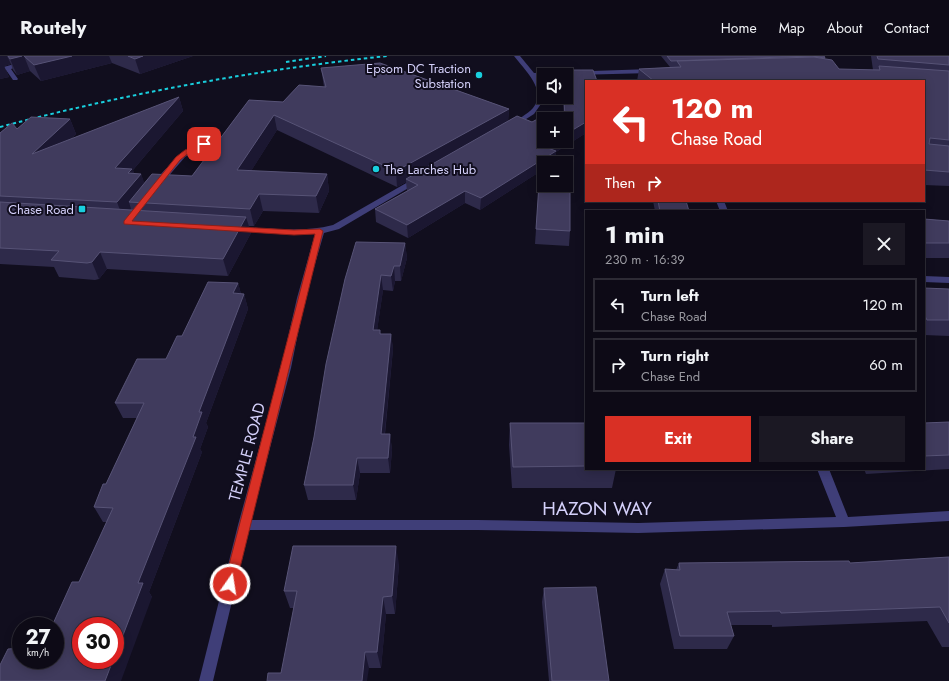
<!DOCTYPE html>
<html lang="en">
<head>
<meta charset="utf-8">
<style>
	body { margin:0; font-family:Jost,sans-serif; background:#1b1823; color:#f1f3f6; height:100vh; display:flex; flex-direction:column; font-size:15px; white-space:nowrap }
	* { box-sizing:border-box; margin:0 }
	p { font-size:13px; color:#9a9aa1 }
	.icon { flex:none; width:22px; height:22px; fill:none; stroke:currentColor; stroke-width:2; stroke-linecap:round; stroke-linejoin:round }
	.map { position:relative; flex:1; overflow:hidden }
	.drawer { position:absolute; left:585px; top:154px; width:340px; height:260px; display:flex; flex-direction:column; background:#0d0a16; border-radius:0px; box-shadow:0 2px 10px #0003,0 0 0 1px #2d2b35 }
	.drawer>* { flex:none }
	.banner { position:absolute; left:585px; top:24px; width:340px; height:122px; border-radius:0px; box-shadow:0 2px 10px #0003,0 0 0 1px #2d2b35; background:#d93025; color:#fff; overflow:hidden }
	.controls { position:absolute; left:537px; top:12px; display:grid; gap:8px }
	.controls a { display:grid; place-items:center; width:36px; height:36px; border-radius:0px; background:#0d0a16; box-shadow:0 2px 10px #0003,0 0 0 1px #2d2b35; font-size:20px }
	.speed { position:absolute; left:12px; top:561px; display:flex; gap:8px; font-size:20px; font-weight:700; text-align:center }
	.speed>* { display:grid; place-content:center; width:52px; height:52px; border-radius:50%; background:#0d0a16; box-shadow:0 2px 10px #0003,0 0 0 1px #2d2b35; line-height:1 }
	.speed small { font-size:10px; font-weight:400 }
	.speed .limit { border:6px solid #d22; background:#fff; color:#111 }
	.pin { position:absolute; display:grid; place-items:center; width:34px; height:34px; color:#fff; margin:-17px; border-radius:8px; box-shadow:0 2px 6px #0006 }
	.me { position:absolute; width:44px; margin:-22px; rotate:13deg; stroke-linejoin:round; filter:drop-shadow(0 0 3px #0008) }
	.turn { display:flex; align-items:center; gap:14px; height:84px; padding:0 20px; font-size:18px }
	.turn .icon { width:52px; height:52px; stroke-width:2.5 }
	.turn b { display:block; font-size:28px; line-height:34px }
	.then { display:flex; align-items:center; height:38px; padding:0 20px; background:#0003; gap:8px; font-size:15px }
	.round { display:grid; place-items:center; flex:none; width:42px; height:42px; border-radius:0px; background:#1b1823 }
	.overview { display:flex; align-items:center; justify-content:space-between; height:68px; padding:0 20px }
	h1 { font-size:24px; font-weight:700; line-height:30px }
	.cta { display:flex; gap:8px; margin-top:auto; padding:8px 20px }
	.cta a { flex:1; height:46px; border-radius:0px; background:#d93025; color:#fff; font-size:16px; font-weight:700; line-height:46px; text-align:center }
	.cta a+a { background:#1b1823; color:#f1f3f6 }
	ul { padding:0; list-style:none }
	li { display:flex; align-items:center; gap:12px; height:54px; margin:0 8px 6px; padding:0 12px; border:2px solid #2d2b35; border-radius:0px }
	li div { flex:1 }
	li b { display:block; font-size:15px }
	li em { font-style:normal }
	header { display:flex; align-items:center; gap:24px; box-sizing:border-box; height:56px; padding:0 20px; background:#0d0a16; border-bottom:1px solid #2d2b35 }
	header strong { font-size:19px }
	nav { display:flex; gap:22px; margin-inline-start:auto; font-size:14px }
	.map>svg:first-child { display:block }
</style>
</head>
<body>
<header>
<strong>Routely</strong>
<nav><a>Home</a><a>Map</a><a>About</a><a>Contact</a></nav>
</header>
<div class="map">
<svg width="949" height="625" viewBox="0 0 949 625">
	<rect width="100%" height="100%" fill="#110e1e"/>
	<g fill="none" stroke-linecap="round" stroke-linejoin="round">
		<g fill="#3f3e78" fill-rule="evenodd">
			<polygon points="43,0 52,0 11,13 18,23 17,24 13,24 6,14 0,16 0,12"/>
			<path d="M514,0H520L534,17L651,13L654,15L651,17L536,20L542,31L543,45L534,58L512,72L510,71V69C517,63 527,59 533,52C548,35 524,13 514,0Z"/>
			<path d="M202,87L207,88L185,101L159,131H153V127C168,110 181,96 202,87Z"/>
			<path d="M415,122L422,124L339,173L324,177L305,242L291,312L251,464H477L638,467L836,461L817,413H829L848,461L949,455V465L844,471L638,477L477,474H249L213,625H199L238,469L281,312L297,242L315,178H294L238,175L234,173L238,171C269,172 302,177 333,169Z"/>
			<polygon points="716,145 724,145 728,155 720,155"/>
			<polygon points="924,220 949,221 949,227 924,226"/>
		</g>
		<g stroke="#19cfde" stroke-width="2" stroke-dasharray="3.5 3" stroke-linecap="butt">
			<polyline points="286,6 326,0"/>
			<path d="M0,71C128,37 256,14 387,0"/>
		</g>
	</g>
	<g fill="#2e2a4a">
		<polygon points="0,0 193,0 140,18 112,7 41,25 30,15 17,19 13,14 11,8 4,10 9,21 0,23"/>
		<polygon points="661,0 824,0 825,2 825,3 839,13 873,14 871,0 949,0 949,130 924,129 924,25 637,25 639,13 670,11"/>
		<polygon points="380,7 509,53 508,65 517,60 532,66 543,60 551,63 544,63 544,85 566,85 566,63 564,63 563,41 566,41 566,19 563,19 564,14 593,14 597,25 586,25 586,77 556,96 555,107 544,107 544,113 480,154 465,147 408,182 376,166 375,153 407,135 406,126 397,131 277,74 251,115 327,118 329,135 319,157 263,155 254,170 249,170 251,177 228,220 107,213 99,223 95,224 59,221 54,211 0,208 0,77 12,67 17,73 31,61 70,63 76,78 71,83 179,41 183,55 133,114 134,118 141,118 144,127 152,118 192,120 249,44 283,46 299,29 324,31 321,12"/>
		<polygon points="539,128 570,175 569,190 535,188"/>
		<polygon points="653,145 686,145 689,155 655,155"/>
		<polygon points="924,163 949,165 949,202 924,202"/>
		<polygon points="405,187 407,202 401,225 395,225 393,235 383,234 377,274 381,278 391,278 393,293 385,378 390,378 392,394 390,417 360,417 356,444 308,444 304,429 314,381 345,223"/>
		<polygon points="238,227 241,238 244,238 248,253 206,367 208,371 200,393 202,396 149,536 152,541 55,604 79,526 107,466 103,466 94,451 106,428 137,362 123,362 115,347 166,303 182,280"/>
		<polygon points="924,232 949,233 949,280 924,279"/>
		<polygon points="949,366 949,413 866,418 864,413 924,413 924,367"/>
		<polygon points="510,367 586,367 586,413 616,413 612,432 512,432 509,389"/>
		<polygon points="949,501 949,591 942,591 927,565 772,571 772,569 731,569 734,580 727,593 674,593 660,528 665,513 676,514 679,507 850,507"/>
		<polygon points="399,508 395,558 386,558 381,612 369,612 294,552 290,552 284,535"/>
		<polygon points="544,532 609,625 549,625 542,546"/>
	</g>
	<g fill="#1b1731">
		<polygon points="0,0 7,0 11,8 4,10 9,21 0,23"/>
		<polygon points="8,0 24,0 30,15 17,19 10,3"/>
		<polygon points="72,0 109,0 112,7 41,25 34,9"/>
		<polygon points="143,0 193,0 140,18 135,3"/>
		<polygon points="179,41 183,55 133,114 136,124 141,118 147,134 129,146 131,153 123,162 117,146 115,112"/>
		<polygon points="509,53 508,68 406,123 406,126 397,131 396,115"/>
		<polygon points="274,59 277,74 241,131 237,114"/>
		<polygon points="70,63 76,78 39,113 32,98"/>
		<polygon points="586,66 586,77 556,96 555,107 544,107 544,113 480,154 481,142 545,91 555,85 566,85 566,78"/>
		<polygon points="327,118 329,135 319,157 316,140"/>
		<polygon points="465,135 465,147 408,182 407,169"/>
		<polygon points="259,138 263,155 254,170 250,153"/>
		<polygon points="246,161 251,177 228,220 223,203"/>
		<polygon points="405,187 407,202 401,225 400,210"/>
		<polygon points="100,196 107,213 99,223 92,206"/>
		<polygon points="394,210 395,225 393,235 391,220"/>
		<polygon points="381,219 383,234 375,289 373,274"/>
		<polygon points="238,227 242,242 233,237"/>
		<polygon points="244,238 248,253 206,367 208,371 200,393 202,396 149,536 152,541 121,625 105,625 113,604 115,604 115,600 138,527 193,381 199,356"/>
		<polygon points="391,278 393,293 383,394 381,378"/>
		<polygon points="390,378 392,394 390,417 388,402"/>
		<polygon points="357,402 360,417 356,444 353,429"/>
		<polygon points="396,490 399,508 395,558 392,540"/>
		<polygon points="383,541 386,558 381,612 377,596"/>
		<polygon points="365,596 369,612 367,625 362,625"/>
	</g>
	<g fill="#403b5d" stroke="#575376">
		<polygon points="8,0 22,0 10,3"/>
		<polygon points="24,0 72,0 34,9"/>
		<polygon points="128,0 143,0 135,3"/>
		<polygon points="667,0 824,0 825,2 812,0 671,5"/>
		<polygon points="877,0 949,0 949,9 878,3"/>
		<polygon points="814,1 832,4 839,13 880,14 879,10 949,15 949,84 930,82 929,88 949,90 949,116 924,114 924,25 654,25 639,13 681,11 677,5"/>
		<polygon points="380,7 509,53 396,115 274,59 237,114 327,118 316,140 259,138 250,153 129,146 152,118 192,120 249,44 283,46 299,29 326,31 321,12"/>
		<polygon points="564,14 593,14 597,25 586,25 586,66 566,78 566,63 565,63 564,41 566,41 566,19 564,19"/>
		<polygon points="179,41 115,112 132,113 128,117 141,118 117,146 0,140 0,77 12,67 17,73 31,61 70,63 32,98"/>
		<polygon points="517,60 532,66 543,60 551,63 544,63 544,85 555,85 545,91 556,95 481,142 465,135 407,169 375,153 418,129 406,123"/>
		<polygon points="539,128 570,130 570,175 536,173"/>
		<polygon points="658,145 686,145 689,155 660,155"/>
		<polygon points="0,146 246,161 223,203 100,196 92,206 87,207 51,204 59,195 0,192"/>
		<polygon points="924,163 949,165 949,187 924,187"/>
		<polygon points="356,186 405,187 400,210 394,210 391,220 381,219 373,274 380,274 380,278 391,278 381,378 390,378 388,402 357,402 353,429 304,429 314,381 326,308 345,223"/>
		<polygon points="208,226 238,227 233,237 244,238 199,356 202,356 193,381 196,381 138,527 143,527 115,600 115,570 81,570 81,604 113,604 105,625 0,625 0,609 8,593 21,592 21,604 55,604 55,570 52,570 72,526 79,526 113,452 94,451 103,428 106,428 144,347 115,347 137,303 166,303 177,280 182,280"/>
		<polygon points="924,232 949,233 949,264 927,264 924,258"/>
		<polygon points="949,366 949,399 924,400 924,367"/>
		<polygon points="510,367 586,367 586,410 513,411"/>
		<polygon points="293,490 396,490 392,540 383,541 377,596 365,596 362,625 267,625 268,617 281,617 297,535 284,535"/>
		<polygon points="949,501 949,567 940,551 781,557 780,555 727,556 734,580 680,580 665,513 680,514 679,507 849,505 850,507"/>
		<polygon points="596,531 609,625 552,625 544,532"/>
	</g>
	<polygon fill="#d93025" stroke="#8d1f18" points="202,87 207,88 189,97 180,104 132,165 294,174 320,173 323,175 236,528 234,532 230,533 226,532 224,528 315,178 294,179 124,168 124,165 176,101 185,94"/>
	<g fill="#19cfde" stroke="#110e1e" stroke-width="1.5">
		<circle cx="479" cy="19" r="4"/>
		<circle cx="376" cy="113" r="4"/>
		<rect x="78" y="149" width="8" height="8" rx="2"/>
	</g>
	<g text-anchor="middle" dominant-baseline="central" stroke-width="4" stroke-linejoin="round" paint-order="stroke">
		<g font-size="13" fill="#d4d0fa" stroke="#110e1e" text-anchor="end">
			<text x="471" y="12">Epsom DC Traction<tspan x="471" dy="15">Substation</tspan></text>
			<text x="384" y="113" text-anchor="start">The Larches Hub</text>
			<text x="74" y="153">Chase Road</text>
		</g>
		<g font-size="16" fill="#d4d0fa" stroke="#110e1e">
			<text transform="translate(247 396) rotate(-75)">TEMPLE ROAD</text>
		</g>
		<g font-size="19" fill="#d4d0fa" stroke="#110e1e">
			<text x="597" y="452">HAZON WAY</text>
		</g>
	</g>
</svg>
<div class="controls">
<a><svg class="icon" aria-label="sound" viewBox="0 0 24 24"><path d="M4 9h4l5-4v14l-5-4H4zM17 9q2 3 0 6"/></svg></a>
<a>+</a>
<a>−</a>
</div>
<div class="speed"><div>27<small>km/h</small></div><div class="limit">30</div></div>
<div class="pin" style="left:204px;top:88px;background:#d93025"><svg class="icon" aria-label="arrive" viewBox="0 0 24 24"><path d="M6 21V4h12l-3 4 3 4H6"/></svg></div>
<svg class="me" style="left:230px;top:528px" viewBox="-20 -20 40 40"><circle r="17" fill="#d93025" stroke="#fff" stroke-width="3"/><path d="M0-11L8 9 0 5-8 9z" fill="#fff"/></svg>
<div class="banner">
<div class="turn"><svg class="icon" aria-label="left" viewBox="0 0 24 24"><path d="M17 20v-9H6M10 6l-5 5 5 5"/></svg><div><b>120 m</b>Chase Road</div></div>
<div class="then">Then<svg class="icon" aria-label="right" viewBox="0 0 24 24"><path d="M7 20v-9h11M14 6l5 5-5 5"/></svg></div>
</div>
<section class="drawer">
<div class="overview"><div><h1>1 min</h1><p>230 m · 16:39</p></div><a class="round"><svg class="icon" aria-label="close" viewBox="0 0 24 24"><path d="M6 6l12 12M18 6L6 18"/></svg></a></div>
<ul>
<li><svg class="icon" aria-label="left" viewBox="0 0 24 24"><path d="M17 20v-9H6M10 6l-5 5 5 5"/></svg><div><b>Turn left</b><p>Chase Road</p></div><em>120 m</em></li>
<li><svg class="icon" aria-label="right" viewBox="0 0 24 24"><path d="M7 20v-9h11M14 6l5 5-5 5"/></svg><div><b>Turn right</b><p>Chase End</p></div><em>60 m</em></li>
</ul>
<div class="cta"><a>Exit</a><a>Share</a></div>
</section>
</div>
</body>
</html>
